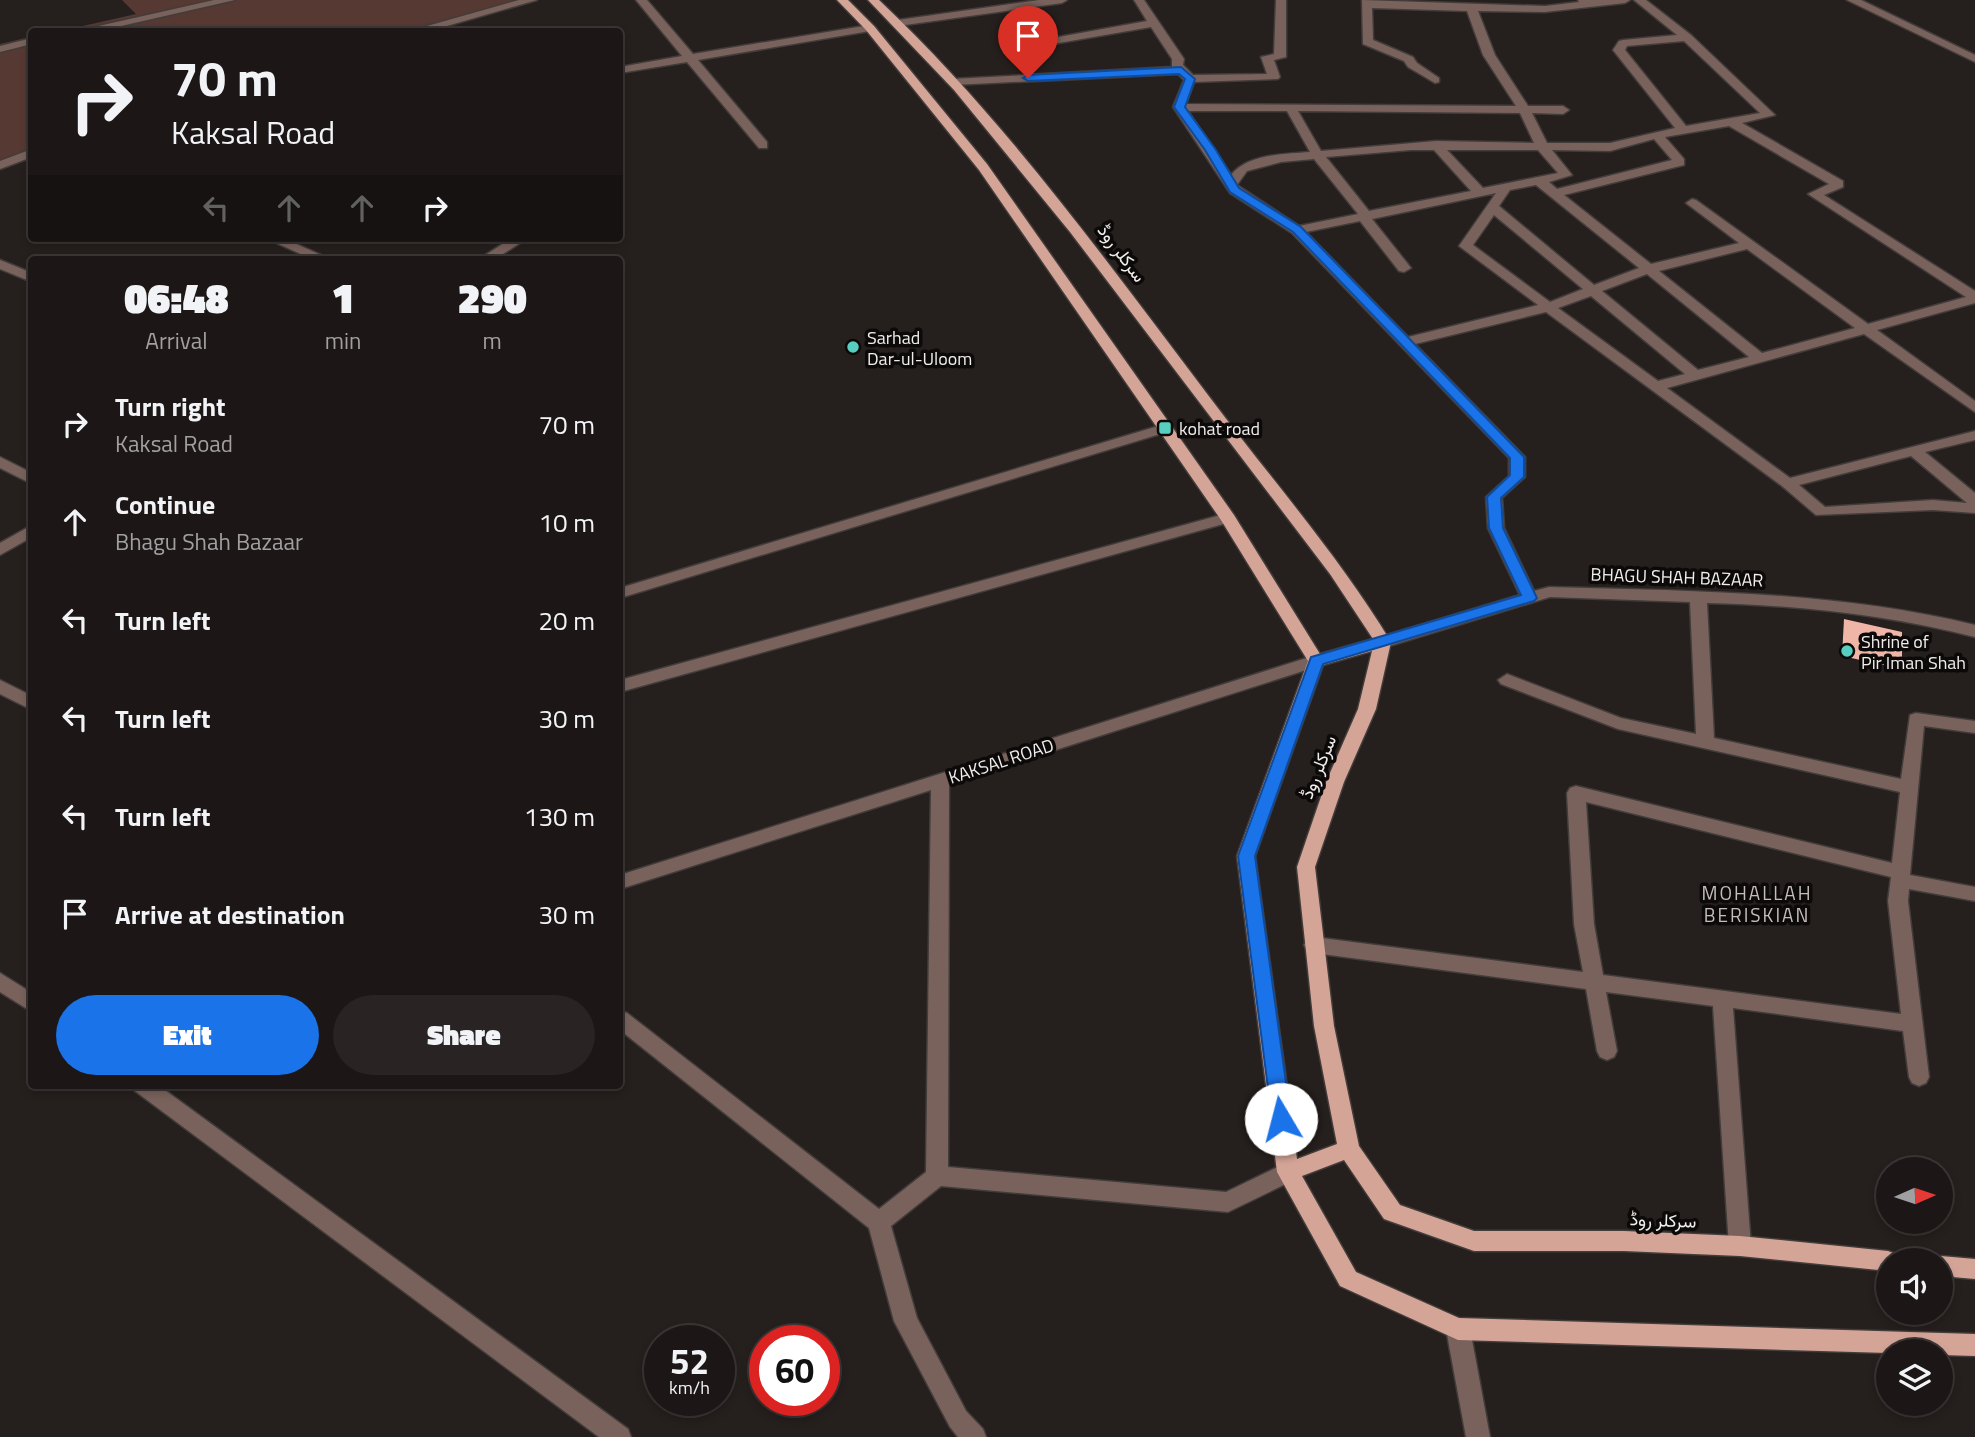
<!DOCTYPE html>
<html lang="en">
<head>
<meta charset="utf-8">
<style>
	body { margin:0; font-family:"Titillium Web",Vazirmatn,sans-serif; background:#292423; color:#f1f3f6; height:100vh; display:flex; flex-direction:column; font-size:26px; white-space:nowrap }
	* { box-sizing:border-box; margin:0 }
	p { font-size:23px; color:#a09fa1 }
	.icon { flex:none; width:38px; height:38px; fill:none; stroke:currentColor; stroke-width:2; stroke-linecap:round; stroke-linejoin:round }
	.map { position:relative; flex:1; overflow:hidden }
	.sheet { position:absolute; left:28px; top:256px; width:595px; height:833px; display:flex; flex-direction:column; background:#1c1716; border-radius:7px; box-shadow:0 4px 10px #0003,0 0 0 2px #3a3635 }
	.sheet>* { flex:none }
	.top-card { position:absolute; left:28px; top:28px; width:595px; height:214px; border-radius:7px; box-shadow:0 4px 10px #0003,0 0 0 2px #3a3635; background:#1c1716; color:#f1f3f6; overflow:hidden }
	.needle { width:46px; rotate:87deg }
	.tools { position:absolute; left:1876px; top:1157px; display:grid; gap:14px }
	.tools a { display:grid; place-items:center; width:77px; height:77px; border-radius:50%; background:#1c1716; box-shadow:0 4px 10px #0003,0 0 0 2px #3a3635; font-size:35px }
	.speed { position:absolute; left:644px; top:1325px; display:flex; gap:14px; font-size:35px; font-weight:700; text-align:center }
	.speed>* { display:grid; place-content:center; width:91px; height:91px; border-radius:50%; background:#1c1716; box-shadow:0 4px 10px #0003,0 0 0 2px #3a3635; line-height:1 }
	.speed small { font-size:18px; font-weight:400 }
	.speed .limit { border:10px solid #d22; background:#fff; color:#111 }
	.pin { position:absolute; display:grid; place-items:center; width:60px; height:60px; color:#fff; margin:-72px -30px; border-radius:50% 50% 50% 0; rotate:-45deg; box-shadow:0 0 7px #0007 }
	.pin .icon { rotate:45deg }
	.me { position:absolute; width:77px; margin:-38px; rotate:352deg; stroke-linejoin:round; filter:drop-shadow(0 0 5px #0008) }
	.turn { display:flex; align-items:center; gap:24px; height:147px; padding:0 28px; font-size:32px }
	.turn .icon { width:91px; height:91px; stroke-width:2.5 }
	.turn b { display:block; font-size:49px; line-height:60px }
	.lanes { display:flex; align-items:center; height:66px; padding:0 28px; background:#0003; justify-content:center; gap:35px; direction:ltr }
	.lanes .off { opacity:.35 }
	.eta { display:flex; justify-content:space-evenly; align-items:center; height:119px; text-align:center }
	.eta b { font-size:42px; font-weight:800; line-height:49px }
	.primary-button { display:flex; gap:14px; margin-top:auto; padding:14px 28px }
	.primary-button a { flex:1; height:80px; border-radius:42px; background:#1a73e8; color:#fff; font-size:28px; font-weight:800; line-height:80px; text-align:center }
	.primary-button a+a { background:#292423; color:#f1f3f6 }
	ul { padding:0; list-style:none }
	li { display:flex; align-items:center; gap:21px; height:98px; padding:0 28px }
	li div { flex:1 }
	li b { display:block; font-size:26px }
	li em { font-style:normal }
	.map>svg:first-child { display:block }
</style>
</head>
<body>
<div class="map">
<svg width="1975" height="1437" viewBox="0 0 1975 1437">
	<rect width="100%" height="100%" fill="#251f1d"/>
	<g fill="#563932">
		<polygon points="122,0 533,0 413,31 56,32 136,14"/>
		<polygon points="31,37 31,158 0,169 0,44"/>
	</g>
	<polygon fill="#efb5a6" points="1844,619 1902,632 1902,669 1842,656"/>
	<g fill="none" stroke-linecap="round" stroke-linejoin="round">
		<g stroke="#423c3a" stroke-width="3">
			<g id="minor">
				<polygon points="214,0 235,0 95,32 72,32"/>
				<polygon points="519,0 537,0 426,32 406,32"/>
				<polygon points="636,0 647,0 693,54 870,25 876,28 870,31 698,60 767,142 767,148 759,148 687,62 620,73 620,67 682,56"/>
				<polygon points="1039,0 1067,0 1062,3 898,26 892,23 898,20"/>
				<path d="M1134,0H1144L1184,59L1183,65L1193,75L1267,74L1261,57L1274,54L1276,0H1286V57L1274,60L1280,77L1278,79L1194,82L1186,104L1516,106L1483,55L1467,11L1372,8L1373,40L1413,57L1417,63L1439,78V82L1435,83L1408,67L1404,61L1363,44L1362,0L1545,6L1579,2L1578,0H1630L1625,3L1545,12L1478,11L1495,55L1528,106H1563L1569,110L1563,114L1532,113L1547,143H1610L1675,128L1613,50L1619,41L1623,40L1677,35L1634,0H1646L1691,35L1775,115L1742,123L1843,181V187L1824,195L1975,291V303L1877,330L1975,401V412L1864,334L1667,388L1790,478L1975,431V440L1925,452L1975,493V513L1933,510L1816,515L1782,486L1546,312L1415,344L1525,457V477L1502,498L1504,528L1534,591L1549,587C1691,591 1836,591 1975,625V637C1888,615 1796,605 1707,603L1714,738L1901,779L1910,715L1916,713L1975,721V733L1924,726L1910,875L1975,887V901L1909,889L1908,901L1929,1077L1926,1083L1919,1086L1912,1083L1909,1077L1903,1031L1733,1008L1751,1246L1748,1253L1740,1256L1732,1253L1729,1246L1713,1006L1606,992L1617,1051L1614,1057L1607,1060L1600,1057L1597,1051L1586,989L1314,953L1307,950L1304,945L1307,940L1314,937L1583,972L1574,924L1567,793L1570,788L1576,786L1892,863L1900,792L1618,729L1501,684L1498,680L1507,674L1621,718L1696,734L1690,602L1550,597L1389,646H1377L1375,642L1377,638L1520,595L1488,528L1486,497L1509,476V458L1292,233L1230,193L1173,107L1184,80L1178,74L952,85L946,82L952,79L1172,67V59L1151,27L1053,44L1047,41L1053,38L1147,21ZM1684,41L1760,113L1686,126L1625,50L1627,46ZM1188,111H1287L1310,152C1285,154 1247,154 1231,175ZM1298,111L1520,113L1534,143L1436,141L1321,151ZM1729,126L1829,184L1808,194L1966,297L1868,324L1696,200L1692,199L1686,203L1739,243L1651,264L1564,195L1684,165V159L1665,137ZM1654,139L1672,160L1557,189L1549,182L1572,175L1552,150L1610,151ZM1411,150H1434L1471,191L1369,211L1326,157ZM1447,150H1538L1558,173L1483,188ZM1314,159L1358,214L1299,226L1237,185L1247,171L1281,162ZM1536,185L1639,268L1594,285L1499,206L1510,190ZM1496,193L1459,246L1538,305L1408,337L1306,232L1360,221L1399,271L1404,272L1411,268L1372,219ZM1494,215L1583,289L1550,302L1473,245ZM1747,249L1855,328L1762,353L1659,271ZM1647,274L1749,357L1698,370L1602,291ZM1591,296L1685,374L1658,381L1558,308ZM1911,456L1967,503L1933,500L1825,507L1799,485ZM1586,802L1891,877L1888,901L1901,1014L1603,975L1594,924Z"/>
				<polygon points="1847,0 1861,0 1975,55 1975,62"/>
				<polygon points="32,38 32,44 0,52 0,46"/>
				<polygon points="32,149 32,157 0,169 0,161"/>
				<polygon points="265,238 283,238 330,259 312,259"/>
				<polygon points="512,238 528,238 495,259 479,259"/>
				<polygon points="0,260 32,273 32,282 0,269"/>
				<polygon points="1165,424 1170,425 1172,428 1170,431 620,598 620,588"/>
				<polygon points="0,457 32,473 32,484 0,468"/>
				<polygon points="1228,513 1236,518 1234,521 620,692 620,680"/>
				<polygon points="32,525 32,537 0,555 0,543"/>
				<polygon points="1316,655 1324,661 1322,665 949,784 948,1167 1226,1192 1288,1162 1296,1165 1299,1172 1296,1179 1228,1212 941,1186 891,1226 917,1318 966,1411 983,1429 986,1437 958,1437 950,1427 894,1321 869,1228 620,1030 620,1011 627,1013 879,1209 926,1172 931,790 620,889 620,875"/>
				<polygon points="0,680 32,696 32,710 0,694"/>
				<polygon points="0,973 32,993 32,1012 0,992"/>
				<polygon points="132,1085 158,1085 628,1429 631,1437 599,1437 135,1091"/>
				<polygon points="1458,1318 1466,1321 1470,1329 1490,1437 1466,1437 1446,1329 1450,1321"/>
			</g>
		</g>
		<g stroke="#423c3a" stroke-width="3">
			<g id="major">
				<path d="M837,0H848L874,26L987,164L1234,515L1320,654L1373,639L1330,574L1070,232L954,90L868,0H879C1005,119 1107,262 1211,399C1272,480 1339,556 1391,642L1376,709L1344,782L1315,867L1334,1026L1359,1146L1400,1205L1474,1231H1624L1740,1236L1888,1251L1896,1254L1899,1260H1888V1271L1740,1256L1624,1251H1474L1384,1219L1344,1160L1302,1176L1356,1272L1459,1318L1975,1334V1356L1941,1355V1351H1888V1353L1458,1340L1340,1286L1277,1172L1237,856L1308,661L1221,520L979,170L866,30ZM1372,651L1358,709L1326,782L1297,867L1314,1026L1337,1144L1297,1159L1255,856L1323,665Z"/>
				<polygon points="1941,1256 1975,1259 1975,1279 1941,1276 1941,1260 1932,1260"/>
			</g>
		</g>
		<use href="#minor" fill="#79625c" fill-rule="evenodd"/>
		<use href="#major" fill="#d4a497" fill-rule="evenodd"/>
	</g>
	<polygon fill="#1a73e8" stroke="#114b97" stroke-width="2" points="1181,67 1195,79 1185,107 1216,150 1239,188 1301,227 1524,457 1524,477 1501,498 1503,528 1537,598 1534,601 1323,664 1255,856 1291,1119 1288,1125 1281,1127 1274,1125 1272,1119 1238,856 1311,657 1521,595 1489,528 1487,497 1510,475 1510,458 1293,232 1230,192 1205,150 1174,107 1185,79 1179,74 1028,81 1023,78 1028,75"/>
	<g fill="#58cec0" stroke="#0c0909" stroke-width="2.5">
		<circle cx="853" cy="347" r="7"/>
		<rect x="1158" y="421" width="14" height="14" rx="3.5"/>
		<circle cx="1847" cy="651" r="7"/>
	</g>
	<g text-anchor="middle" dominant-baseline="central" stroke-width="7" stroke-linejoin="round" paint-order="stroke">
		<g font-size="18" fill="#f1edec" stroke="#0c0909">
			<text transform="translate(1122 253) rotate(53)">سرکلر روڈ</text>
			<text transform="translate(1677 577) rotate(2)">BHAGU SHAH BAZAAR</text>
			<text transform="translate(1001 761) rotate(-18)">KAKSAL ROAD</text>
			<text transform="translate(1318 767) rotate(-68)">سرکلر روڈ</text>
			<text transform="translate(1663 1220) rotate(2)">سرکلر روڈ</text>
		</g>
		<g font-size="18" fill="#f1edec" stroke="#0c0909" text-anchor="start">
			<text x="867" y="337">Sarhad<tspan x="867" dy="21">Dar-ul-Uloom</tspan></text>
			<text x="1179" y="428">kohat road</text>
			<text x="1861" y="641">Shrine of<tspan x="1861" dy="21">Pir Iman Shah</tspan></text>
		</g>
		<g font-size="19" letter-spacing="2" fill="#c5bdbb" stroke="#0c0909">
			<text x="1757" y="892">MOHALLAH<tspan x="1757" dy="22">BERISKIAN</tspan></text>
		</g>
	</g>
</svg>
<div class="tools">
<a><svg class="needle" viewBox="-14 -14 28 28"><path d="M0-13l5 13h-10z" fill="#e53935"/><path d="M0 13l5-13h-10z" fill="#a09fa1"/></svg></a>
<a><svg class="icon" aria-label="sound" viewBox="0 0 24 24"><path d="M4 9h4l5-4v14l-5-4H4zM17 9q2 3 0 6"/></svg></a>
<a><svg class="icon" aria-label="layers" viewBox="0 0 24 24"><path d="M12 4l9 5-9 5-9-5zM3 14l9 5 9-5"/></svg></a>
</div>
<div class="speed"><div>52<small>km/h</small></div><div class="limit">60</div></div>
<div class="pin" style="left:1028px;top:78px;background:#d93025"><svg class="icon" aria-label="arrive" viewBox="0 0 24 24"><path d="M6 21V4h12l-3 4 3 4H6"/></svg></div>
<svg class="me" style="left:1281px;top:1119px" viewBox="-20 -20 40 40"><circle r="19" fill="#fff"/><path d="M0-13L10 11 0 6-10 11z" fill="#1a73e8"/></svg>
<div class="top-card">
<div class="turn"><svg class="icon" aria-label="right" viewBox="0 0 24 24"><path d="M7 20v-9h11M14 6l5 5-5 5"/></svg><div><b>70 m</b>Kaksal Road</div></div>
<div class="lanes"><svg class="icon off" aria-label="left" viewBox="0 0 24 24"><path d="M17 20v-9H6M10 6l-5 5 5 5"/></svg><svg class="icon off" aria-label="ahead" viewBox="0 0 24 24"><path d="M12 20V5M6 11l6-6 6 6"/></svg><svg class="icon off" aria-label="ahead" viewBox="0 0 24 24"><path d="M12 20V5M6 11l6-6 6 6"/></svg><svg class="icon" aria-label="right" viewBox="0 0 24 24"><path d="M7 20v-9h11M14 6l5 5-5 5"/></svg></div>
</div>
<section class="sheet">
<div class="eta">
<div><b>06:48</b><p>Arrival</p></div>
<div><b>1</b><p>min</p></div>
<div><b>290</b><p>m</p></div>
</div>
<ul>
<li><svg class="icon" aria-label="right" viewBox="0 0 24 24"><path d="M7 20v-9h11M14 6l5 5-5 5"/></svg><div><b>Turn right</b><p>Kaksal Road</p></div><em>70 m</em></li>
<li><svg class="icon" aria-label="ahead" viewBox="0 0 24 24"><path d="M12 20V5M6 11l6-6 6 6"/></svg><div><b>Continue</b><p>Bhagu Shah Bazaar</p></div><em>10 m</em></li>
<li><svg class="icon" aria-label="left" viewBox="0 0 24 24"><path d="M17 20v-9H6M10 6l-5 5 5 5"/></svg><div><b>Turn left</b></div><em>20 m</em></li>
<li><svg class="icon" aria-label="left" viewBox="0 0 24 24"><path d="M17 20v-9H6M10 6l-5 5 5 5"/></svg><div><b>Turn left</b></div><em>30 m</em></li>
<li><svg class="icon" aria-label="left" viewBox="0 0 24 24"><path d="M17 20v-9H6M10 6l-5 5 5 5"/></svg><div><b>Turn left</b></div><em>130 m</em></li>
<li><svg class="icon" aria-label="arrive" viewBox="0 0 24 24"><path d="M6 21V4h12l-3 4 3 4H6"/></svg><div><b>Arrive at destination</b></div><em>30 m</em></li>
</ul>
<div class="primary-button"><a>Exit</a><a>Share</a></div>
</section>
</div>
</body>
</html>
